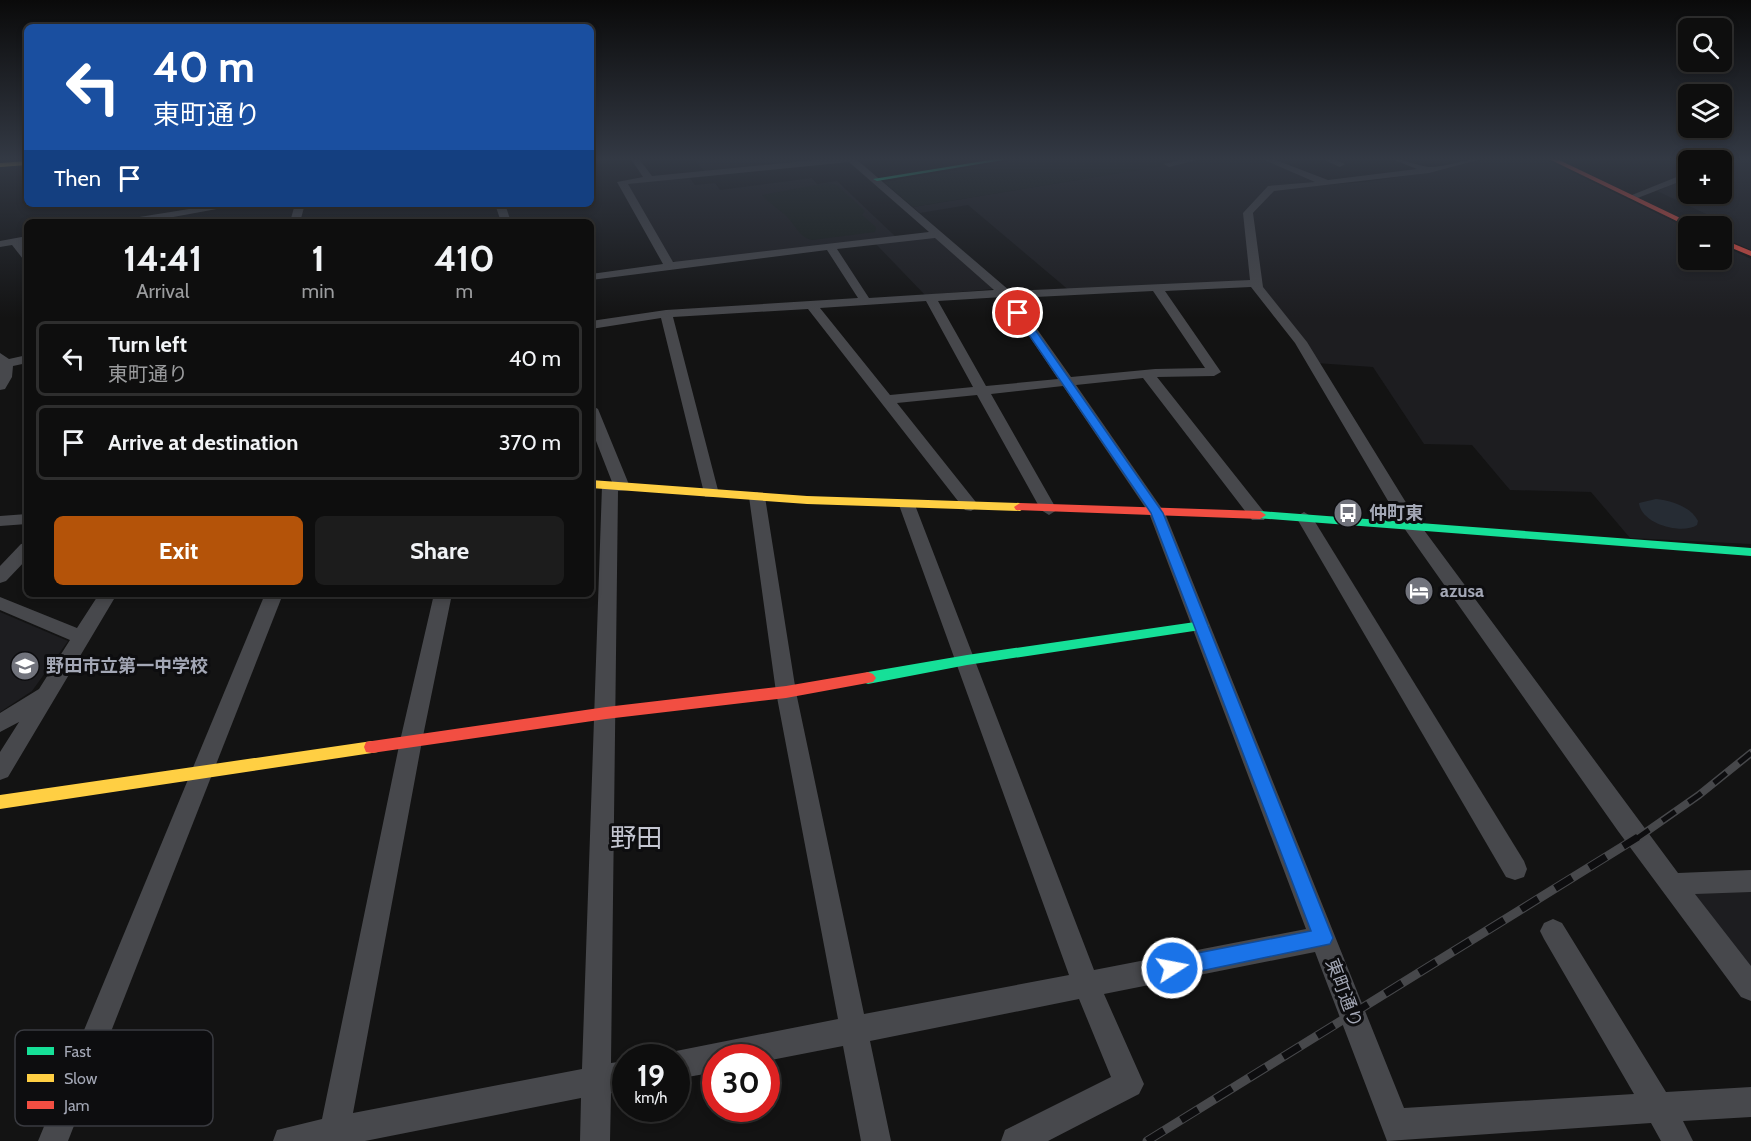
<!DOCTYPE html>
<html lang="en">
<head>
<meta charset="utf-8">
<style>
	body { margin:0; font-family:Cabin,"Noto Sans JP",sans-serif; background:#1c1c1c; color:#f1f3f6; height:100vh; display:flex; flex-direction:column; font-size:22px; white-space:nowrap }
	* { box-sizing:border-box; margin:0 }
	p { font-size:20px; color:#9b9c9e }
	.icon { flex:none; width:33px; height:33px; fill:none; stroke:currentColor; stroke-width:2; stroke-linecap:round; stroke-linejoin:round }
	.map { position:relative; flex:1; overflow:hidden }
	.panel { position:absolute; left:24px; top:219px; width:570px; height:378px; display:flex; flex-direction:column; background:#0e0e0e; border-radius:9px; box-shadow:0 3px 9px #0003,0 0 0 2px #2e2e2e }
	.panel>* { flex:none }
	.top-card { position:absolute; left:24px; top:24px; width:570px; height:183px; border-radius:9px; box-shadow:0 3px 9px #0003,0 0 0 2px #2e2e2e; background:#1a4fa0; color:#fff; overflow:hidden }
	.tools { position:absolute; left:1678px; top:18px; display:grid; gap:12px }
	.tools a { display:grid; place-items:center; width:54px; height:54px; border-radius:9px; background:#0e0e0e; box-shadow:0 3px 9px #0003,0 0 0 2px #2e2e2e; font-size:30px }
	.speed { position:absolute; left:612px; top:1044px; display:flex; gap:12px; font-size:30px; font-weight:700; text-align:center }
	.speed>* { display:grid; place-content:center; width:78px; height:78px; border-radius:50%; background:#0e0e0e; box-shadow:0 3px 9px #0003,0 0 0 2px #2e2e2e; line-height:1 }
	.speed small { font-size:15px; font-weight:400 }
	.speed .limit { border:9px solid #d22; background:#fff; color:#111 }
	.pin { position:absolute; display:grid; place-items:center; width:51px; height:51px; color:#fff; margin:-26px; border:3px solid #fff; border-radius:50%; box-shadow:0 2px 6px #0007 }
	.me { position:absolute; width:66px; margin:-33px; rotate:79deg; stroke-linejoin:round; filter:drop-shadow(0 0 4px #0008) }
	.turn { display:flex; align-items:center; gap:21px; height:126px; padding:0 30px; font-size:27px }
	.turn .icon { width:78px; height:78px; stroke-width:2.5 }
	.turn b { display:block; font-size:42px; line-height:51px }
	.then { display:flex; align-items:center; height:57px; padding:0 30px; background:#0003; gap:12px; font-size:22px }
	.eta { display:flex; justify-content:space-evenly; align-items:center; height:102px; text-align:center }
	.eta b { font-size:36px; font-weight:700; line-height:42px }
	.cta { display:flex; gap:12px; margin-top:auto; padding:12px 30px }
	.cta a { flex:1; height:69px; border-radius:9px; background:#b45309; color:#fff; font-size:24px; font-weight:700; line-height:69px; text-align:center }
	.cta a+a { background:#1c1c1c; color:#f1f3f6 }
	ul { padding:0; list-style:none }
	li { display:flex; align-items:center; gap:18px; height:75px; margin:0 12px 9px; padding:0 18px; border:3px solid #2e2e2e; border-radius:9px }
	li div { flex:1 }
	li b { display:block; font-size:22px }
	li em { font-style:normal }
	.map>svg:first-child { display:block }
</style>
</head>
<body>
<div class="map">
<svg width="1751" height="1141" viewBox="0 0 1751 1141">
	<rect width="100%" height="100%" fill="#131313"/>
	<g fill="#1d1d20">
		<polygon points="694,159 841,159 705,172"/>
		<polygon points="1204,159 1263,159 1321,182 1267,187 1244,213 1253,280 1071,292 968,205 920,213 913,207"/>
		<polygon points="1485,159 1545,159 1689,229 1689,260 1722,260 1722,245 1751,259 1751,544 1630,538 1591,492 1510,490 1472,445 1424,444 1373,367 1316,363 1260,287 1252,215 1274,189 1365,182 1432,172"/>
		<polygon points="1733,159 1751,159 1751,250 1722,237 1722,226 1699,226 1687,221 1717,219 1657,191 1689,177 1689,194 1722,194 1722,163"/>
		<polygon points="688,176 695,185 715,183 720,190 812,178 817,184 837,181 896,237 680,263 671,261 626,184"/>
		<polygon points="936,236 994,289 925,295 875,243"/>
		<polygon points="0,612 68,641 32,691 0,712"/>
		<polygon points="1751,889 1751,968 1692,891"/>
	</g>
	<g fill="#171d19">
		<polygon points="1022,159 1157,159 1169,165 913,207 884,182"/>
		<path d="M827,183L837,185L865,211L862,215L876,227L875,232L812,240C798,237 795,223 784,214C777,208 769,203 762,195Z"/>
	</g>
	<path fill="#262c34" d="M1656,499C1672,501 1690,506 1698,521L1697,525C1682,535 1641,524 1639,503Z"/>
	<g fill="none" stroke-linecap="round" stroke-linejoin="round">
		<g fill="#47484c" fill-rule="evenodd">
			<path d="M631,159H639L652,176L826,159H856L1010,291L1250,280L1243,213L1268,186L1315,182L1262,159H1273L1328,180L1417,169L1392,159C1405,159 1417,166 1429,167C1447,167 1464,159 1482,159L1429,173L1274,191L1253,213L1263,287L1307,342L1418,522L1678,873L1751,870V892L1695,894L1751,966V1001L1741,997L1618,831L1404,528L1295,343L1251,287L1165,291L1221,372L1214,376L1157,377L1264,512L1266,516L1264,520H1252L1143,378L1076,385L1165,513L1404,1108L1634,1094L1544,939L1540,931L1544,923L1553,919L1562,923L1666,1092L1751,1087V1117L1683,1121L1693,1141H1661L1651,1123L1387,1141L1315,952L1104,994L1144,1084L1139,1094L1048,1141H1001L1005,1130L1111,1077L1079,999L870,1041L891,1141H861L843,1046L766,1061V1058H716V1072L676,1079V1058H665L676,1051L838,1019L776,692L749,497L757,492L765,497L796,692L864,1014L1069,975L899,505L907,500L915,505L1094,970L1306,929L1149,513L1063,386L991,394L1057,510L1049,515L1041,510L977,395L897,403L979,506L971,511L965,510L808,309L673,317L719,494L717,497H705L661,318L591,329V321L666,310L858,298L827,250L591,280V274L663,264L617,182L643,177ZM849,162L929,232L673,262L628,184ZM935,238L994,290L869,298L837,249ZM1153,291L1205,368L1155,369L1071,377L1015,298ZM1003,297L1058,379L986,386L938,301ZM926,301L973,387L890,395L820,308Z"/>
			<polygon points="1184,159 1201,159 1169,167 1164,164"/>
			<polygon points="1322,159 1333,159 1345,164 1340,167"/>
			<polygon points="1690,159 1704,159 1704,160 1691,160"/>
			<polygon points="1720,159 1731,159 1722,164 1722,160 1718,160"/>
			<polygon points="1689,172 1689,178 1635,199 1627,197"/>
			<polygon points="591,179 596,182 596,187 591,187"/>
			<polygon points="220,204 244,204 146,222 122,222 127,219"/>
			<polygon points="295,204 305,204 300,222 290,222"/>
			<polygon points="495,204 505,204 511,222 501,222"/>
			<polygon points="27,236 27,242 22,243 27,249 27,260 23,259 12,245 0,247 0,241"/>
			<polygon points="0,353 9,359 27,355 27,363 13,366 12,377 5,389 0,390"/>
			<polygon points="591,405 598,409 630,487 628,490 618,491 611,1063 626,1061 626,1090 611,1093 610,1141 580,1141 581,1098 365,1141 273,1141 277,1130 322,1119 400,741 434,594 452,594 422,741 353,1113 582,1069 602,486 604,483 612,482 591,428"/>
			<polygon points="1304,512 1312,517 1524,861 1527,869 1524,877 1515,880 1506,877 1296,517"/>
			<polygon points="27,514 27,524 0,526 0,516"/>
			<polygon points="27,543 27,559 6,581 0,583 0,566 21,544"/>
			<polygon points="99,594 117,594 8,777 0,780 0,752 19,722 0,732 0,713 39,689 70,640 0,610 0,597 77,628"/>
			<polygon points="265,594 283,594 68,1141 38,1141"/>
		</g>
		<g fill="#16e098" fill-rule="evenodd">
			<polygon points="996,159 1009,159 877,181 873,179"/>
			<polygon points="1260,511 1751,548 1751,556 1256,518 1254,515"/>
			<polygon points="1202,621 1207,623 1209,626 1207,629 967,665 868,684 863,682 860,678 863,674 868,672 967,655"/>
		</g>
		<g fill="#ffcf43" fill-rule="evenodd">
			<polygon points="27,161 27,165 0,167 0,163"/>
			<polygon points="591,480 807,496 1020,503 1026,507 1020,511 807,504 591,488"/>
			<polygon points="372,741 378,742 380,747 378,752 372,753 0,809 0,795"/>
		</g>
		<g fill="#f24e42" fill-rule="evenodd">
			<polygon points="1549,159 1557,159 1697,226 1689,227"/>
			<polygon points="1722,239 1751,251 1751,256 1722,244"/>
			<polygon points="1020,503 1260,511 1266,515 1260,519 1016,510 1014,507"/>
			<polygon points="868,672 873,674 876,678 873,682 786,698 606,719 372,753 366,752 364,747 366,742 372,741 606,707 786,686"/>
		</g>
		<g stroke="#47484b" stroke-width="8">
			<polyline id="rail-far1" points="1636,839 1699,795 1751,753"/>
		</g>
		<g stroke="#47484b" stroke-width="9">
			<polyline id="rail" points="1147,1141 1638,837"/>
		</g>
		<use href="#rail-far1" stroke="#0d0d0f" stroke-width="5" stroke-dasharray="16" stroke-linecap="butt"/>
		<use href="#rail" stroke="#0d0d0f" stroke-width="7" stroke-dasharray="20" stroke-linecap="butt"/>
	</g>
	<linearGradient id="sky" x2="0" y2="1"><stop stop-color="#0a0a0a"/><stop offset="0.5" stop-color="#333944"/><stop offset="1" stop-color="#333944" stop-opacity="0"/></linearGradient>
	<rect width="1751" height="318" fill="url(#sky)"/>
	<polygon fill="#1a73e8" stroke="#114b97" stroke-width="1.5" points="1015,311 1022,311 1163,513 1333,938 1330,944 1172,977 1165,974 1162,968 1165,961 1172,958 1311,931 1151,513 1014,313"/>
	<defs>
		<g id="bus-disc" transform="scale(1.5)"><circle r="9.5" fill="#71737c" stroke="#0d0d0f"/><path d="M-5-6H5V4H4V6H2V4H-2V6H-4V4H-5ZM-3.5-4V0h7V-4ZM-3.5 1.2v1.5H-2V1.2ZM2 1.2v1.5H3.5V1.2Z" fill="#fff"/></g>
		<g id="hotel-disc" transform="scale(1.5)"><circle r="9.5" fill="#71737c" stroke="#0d0d0f"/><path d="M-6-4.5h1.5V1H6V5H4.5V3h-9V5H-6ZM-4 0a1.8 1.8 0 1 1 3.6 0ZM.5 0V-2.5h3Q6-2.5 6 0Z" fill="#fff"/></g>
		<g id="school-disc" transform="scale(1.5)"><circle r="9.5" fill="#71737c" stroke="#0d0d0f"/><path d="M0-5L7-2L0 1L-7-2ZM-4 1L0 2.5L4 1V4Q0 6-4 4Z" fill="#fff"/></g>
	</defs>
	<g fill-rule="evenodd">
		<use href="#bus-disc" x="1348" y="513"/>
		<use href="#hotel-disc" x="1419" y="591"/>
		<use href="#school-disc" x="25" y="666"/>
	</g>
	<g text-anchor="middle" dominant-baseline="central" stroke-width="6" stroke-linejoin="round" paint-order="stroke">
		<g font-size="18" font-weight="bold" fill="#a3a7b5" stroke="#0d0d0f" text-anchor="start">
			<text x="1369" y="513">仲町東</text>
			<text x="1440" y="591">azusa</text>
			<text x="46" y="666">野田市立第一中学校</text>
		</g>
		<g font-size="18" fill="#a3a7b5" stroke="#0d0d0f">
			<text transform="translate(1344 993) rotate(69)">東町通り</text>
		</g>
		<g font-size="26" fill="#c4c6d1" stroke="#0d0d0f">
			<text x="636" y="838">野田</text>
		</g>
	</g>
	<rect x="15" y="1030" width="198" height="96" rx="9" fill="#0d0d0f" stroke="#3a3b41" stroke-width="1.5"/>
	<rect x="27" y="1047" width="27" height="8" fill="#16e098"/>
	<rect x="27" y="1074" width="27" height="8" fill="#ffcf43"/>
	<rect x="27" y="1101" width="27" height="8" fill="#f24e42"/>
	<g font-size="16" fill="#a3a7b5">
		<text x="64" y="1057">Fast</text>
		<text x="64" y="1084">Slow</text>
		<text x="64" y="1111">Jam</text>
	</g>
</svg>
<div class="tools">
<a><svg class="icon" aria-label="search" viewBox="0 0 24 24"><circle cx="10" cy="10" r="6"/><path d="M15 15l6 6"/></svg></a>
<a><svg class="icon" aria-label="layers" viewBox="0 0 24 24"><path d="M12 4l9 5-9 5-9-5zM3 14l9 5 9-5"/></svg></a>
<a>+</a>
<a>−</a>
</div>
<div class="speed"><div>19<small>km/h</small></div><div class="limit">30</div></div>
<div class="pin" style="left:1018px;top:313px;background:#d93025"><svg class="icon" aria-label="arrive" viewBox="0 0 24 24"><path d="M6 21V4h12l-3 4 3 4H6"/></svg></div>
<svg class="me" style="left:1172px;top:968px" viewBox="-20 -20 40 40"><circle r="17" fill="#1a73e8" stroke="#fff" stroke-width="3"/><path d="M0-11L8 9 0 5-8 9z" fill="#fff"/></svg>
<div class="top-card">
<div class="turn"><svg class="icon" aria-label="left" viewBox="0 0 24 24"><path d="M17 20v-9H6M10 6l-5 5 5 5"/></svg><div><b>40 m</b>東町通り</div></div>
<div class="then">Then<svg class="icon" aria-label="arrive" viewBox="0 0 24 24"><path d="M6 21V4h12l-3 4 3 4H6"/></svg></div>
</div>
<section class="panel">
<div class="eta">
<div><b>14:41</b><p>Arrival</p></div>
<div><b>1</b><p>min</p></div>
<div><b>410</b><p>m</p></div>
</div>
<ul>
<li><svg class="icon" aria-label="left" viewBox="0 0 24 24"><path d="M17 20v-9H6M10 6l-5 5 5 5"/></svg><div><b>Turn left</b><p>東町通り</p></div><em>40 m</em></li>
<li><svg class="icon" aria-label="arrive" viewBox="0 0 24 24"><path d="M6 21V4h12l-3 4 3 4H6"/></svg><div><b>Arrive at destination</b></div><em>370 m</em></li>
</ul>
<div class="cta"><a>Exit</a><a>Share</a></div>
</section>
</div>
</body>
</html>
